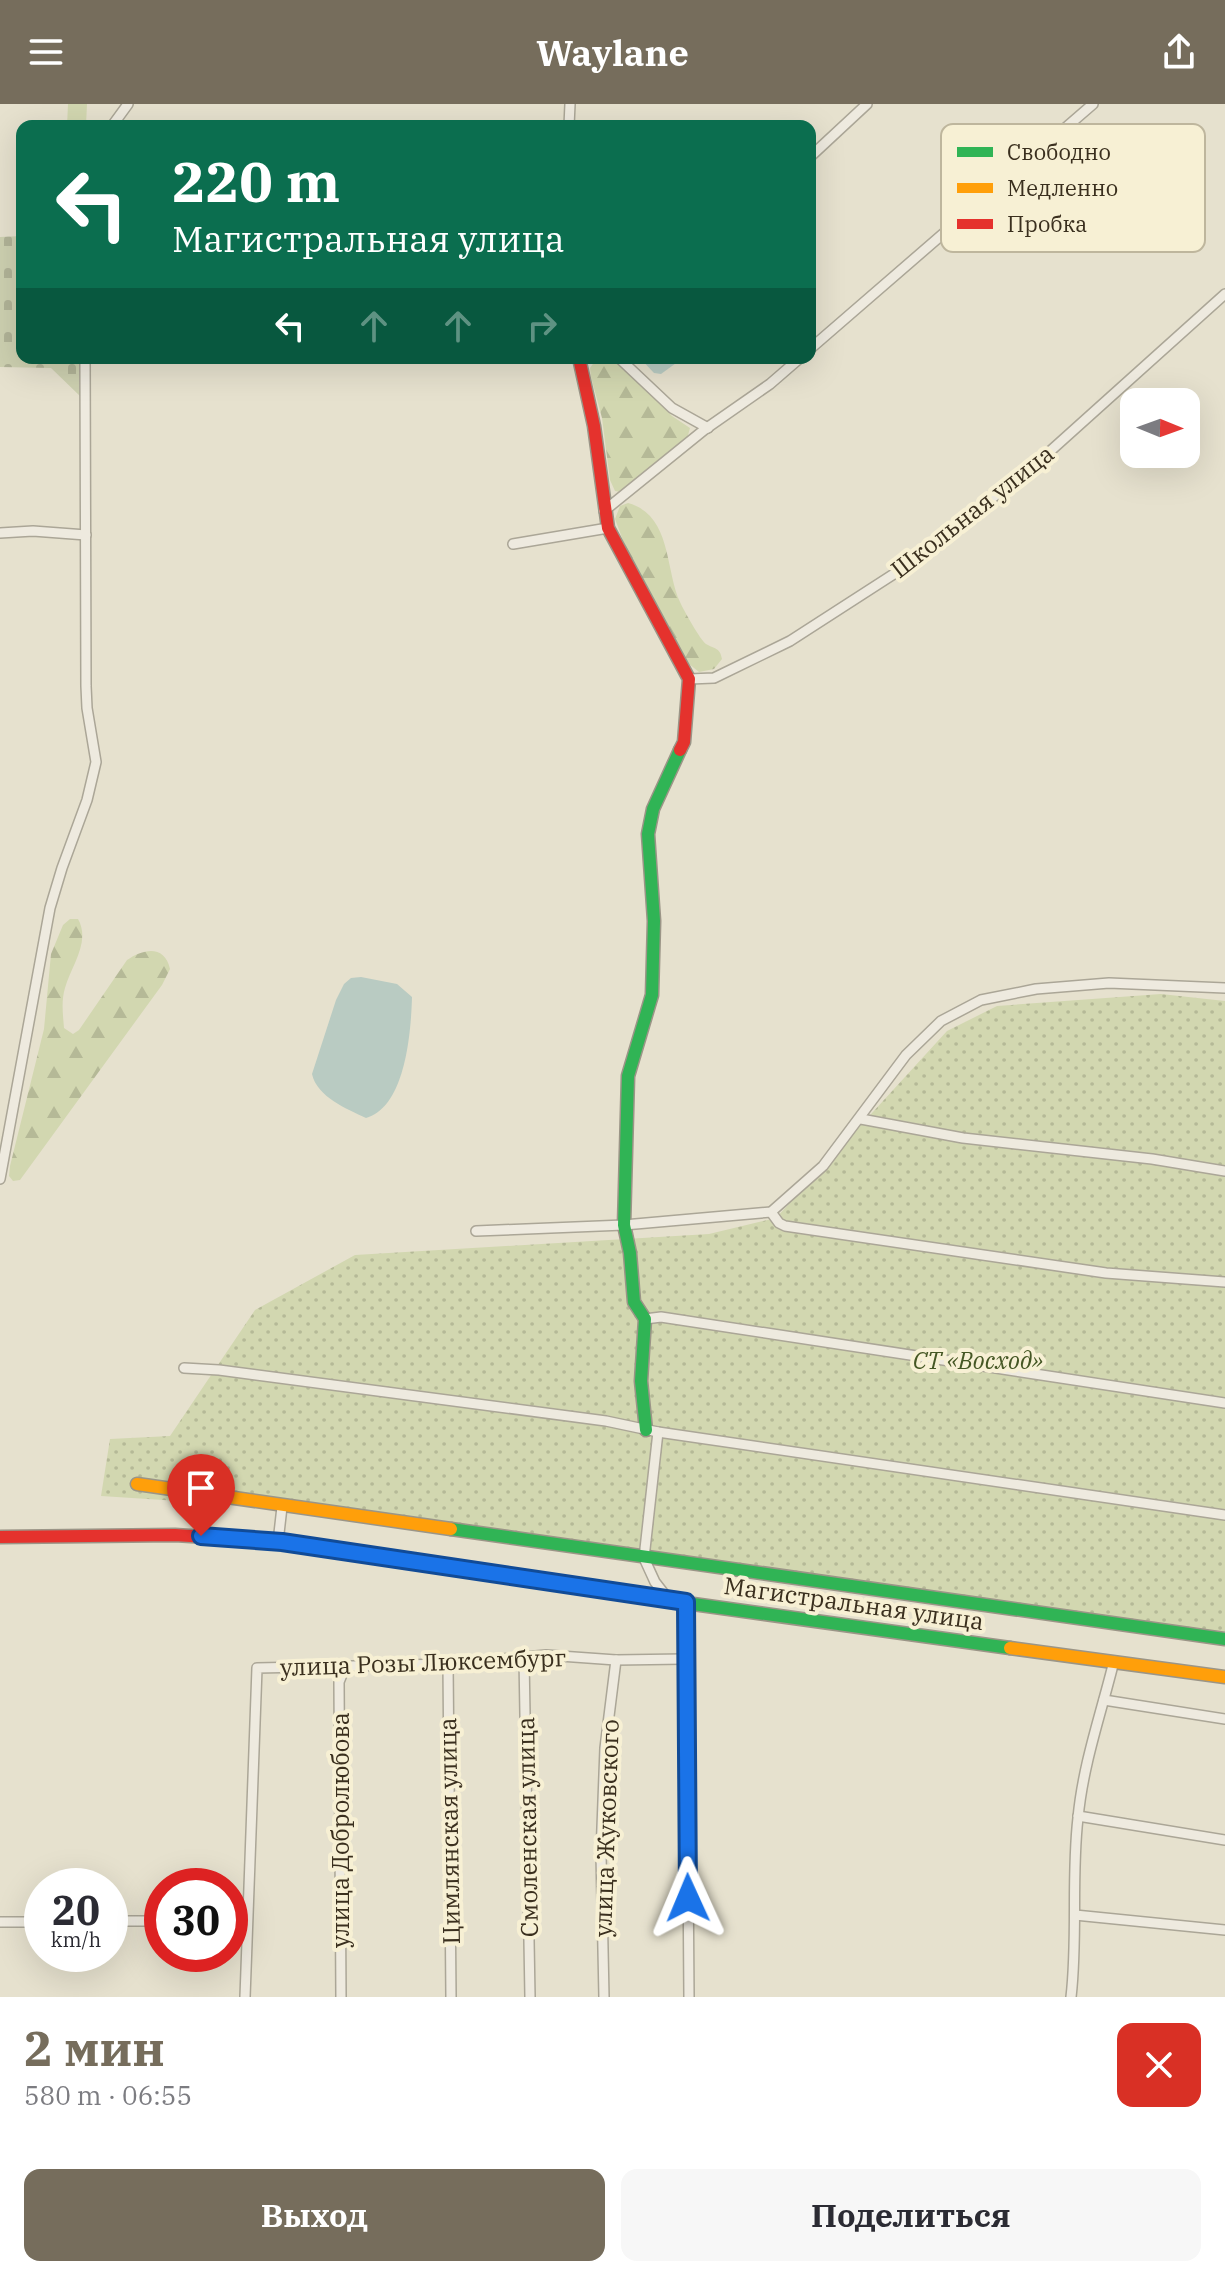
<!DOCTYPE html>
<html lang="ru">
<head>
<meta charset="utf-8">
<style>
	body { margin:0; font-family:"IBM Plex Serif",serif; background:#f7f7f7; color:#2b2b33; height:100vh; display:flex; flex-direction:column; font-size:30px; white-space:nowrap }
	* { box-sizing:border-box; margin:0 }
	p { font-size:26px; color:#7c7c81 }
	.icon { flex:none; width:44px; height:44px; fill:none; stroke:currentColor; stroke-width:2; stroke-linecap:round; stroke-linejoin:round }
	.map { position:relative; height:1893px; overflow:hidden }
	.drawer { display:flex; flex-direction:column; background:#fff; flex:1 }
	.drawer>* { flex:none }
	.hud { position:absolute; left:16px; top:16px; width:800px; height:244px; border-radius:16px; box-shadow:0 8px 32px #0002; background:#0b6e4f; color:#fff; overflow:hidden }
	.needle { width:52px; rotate:91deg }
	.tools { position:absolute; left:1120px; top:284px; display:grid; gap:16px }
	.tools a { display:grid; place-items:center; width:80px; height:80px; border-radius:16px; background:#fff; box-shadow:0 8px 32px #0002; font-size:40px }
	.speed { position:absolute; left:24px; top:1764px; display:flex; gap:16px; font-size:40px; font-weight:700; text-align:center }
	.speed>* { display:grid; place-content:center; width:104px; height:104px; border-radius:50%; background:#fff; box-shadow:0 8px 32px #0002; line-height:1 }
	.speed small { font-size:20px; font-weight:400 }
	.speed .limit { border:12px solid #d22; background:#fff; color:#111 }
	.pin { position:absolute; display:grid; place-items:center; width:68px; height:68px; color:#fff; margin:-82px -34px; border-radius:50% 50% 50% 0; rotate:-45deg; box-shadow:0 0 8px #0007 }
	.pin .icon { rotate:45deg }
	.me { position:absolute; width:88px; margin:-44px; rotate:359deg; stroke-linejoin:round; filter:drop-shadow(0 0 6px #0008) }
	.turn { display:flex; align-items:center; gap:28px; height:168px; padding:0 24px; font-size:36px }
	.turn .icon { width:104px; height:104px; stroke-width:2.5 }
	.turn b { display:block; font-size:56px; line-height:68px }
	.lanes { display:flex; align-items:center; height:76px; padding:0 24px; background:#0003; justify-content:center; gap:40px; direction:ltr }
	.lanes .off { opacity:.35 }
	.round { display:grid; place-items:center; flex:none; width:84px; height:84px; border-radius:16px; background:#f7f7f7 }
	.headline { display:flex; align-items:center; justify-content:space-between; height:136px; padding:0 24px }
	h1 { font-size:48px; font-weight:800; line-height:60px; color:#766d5c }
	.primary-button { display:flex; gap:16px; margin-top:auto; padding:16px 24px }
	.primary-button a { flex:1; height:92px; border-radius:16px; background:#766d5c; color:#fff; font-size:32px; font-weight:800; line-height:92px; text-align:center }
	.primary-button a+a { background:#f7f7f7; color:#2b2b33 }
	header { display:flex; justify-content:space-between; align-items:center; height:104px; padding:0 24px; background:#766d5c; color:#fff; font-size:36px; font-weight:800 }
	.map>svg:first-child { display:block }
</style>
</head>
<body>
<header><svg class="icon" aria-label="menu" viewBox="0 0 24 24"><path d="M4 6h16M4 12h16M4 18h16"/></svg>Waylane<svg class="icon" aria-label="share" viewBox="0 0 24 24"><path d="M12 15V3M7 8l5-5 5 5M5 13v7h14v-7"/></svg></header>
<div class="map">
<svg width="1225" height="1893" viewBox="0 0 1225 1893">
	<defs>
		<pattern id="grass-dots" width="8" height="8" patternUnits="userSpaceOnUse" patternTransform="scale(2)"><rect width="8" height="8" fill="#d2d7b0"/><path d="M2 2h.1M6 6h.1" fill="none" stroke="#b5b997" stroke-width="1.8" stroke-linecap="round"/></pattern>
		<pattern id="forest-firs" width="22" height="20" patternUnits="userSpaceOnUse" patternTransform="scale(2)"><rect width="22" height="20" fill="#d2d7b0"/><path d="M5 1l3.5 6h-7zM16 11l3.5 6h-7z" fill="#b5b997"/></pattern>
		<pattern id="cemetery-stones" width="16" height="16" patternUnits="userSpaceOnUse" patternTransform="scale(2)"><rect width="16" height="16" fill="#cdd0b0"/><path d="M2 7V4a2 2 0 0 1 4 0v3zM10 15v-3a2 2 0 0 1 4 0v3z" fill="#b1b397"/></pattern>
	</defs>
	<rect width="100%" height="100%" fill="#e6e1ce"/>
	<polygon fill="url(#grass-dots)" points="1161,890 1225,897 1225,1542 271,1403 101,1392 110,1335 170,1332 255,1206 355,1151 709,1130 776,1114 947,927 997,902"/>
	<g fill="url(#forest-firs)">
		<polygon points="68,0 87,0 86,22 67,22"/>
		<polygon points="597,254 613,254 619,257 672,312 690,324 687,335 620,388 615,387 610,376 602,314 591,273 590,264"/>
		<path d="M628,399C672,411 665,466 680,498C683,505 701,537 706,540C714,545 720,543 722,555L714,565L699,568L689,560L631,458L615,415L620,402Z"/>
		<path d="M70,815H78C91,838 71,862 65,884C61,897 63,911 64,924L73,930L79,926L127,856C144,844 165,841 170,865L162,881L20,1076L13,1077L9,1072L10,1062L44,925L51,850L63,821Z"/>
	</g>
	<polygon fill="url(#cemetery-stones)" points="22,132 22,254 80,254 81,293 51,264 0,263 0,133"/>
	<g fill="#b9cbc2">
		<polygon points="640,254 683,254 661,270 654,269"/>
		<path d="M361,873L397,880L412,893C411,927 406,1003 366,1014C347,1005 317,993 312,970L336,896L344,880L351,874Z"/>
	</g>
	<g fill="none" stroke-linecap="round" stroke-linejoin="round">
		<g stroke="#aba697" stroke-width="12">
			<g id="street">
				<polyline points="112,22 128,0"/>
				<polyline points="569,22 570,0"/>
				<polyline points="810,53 867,0"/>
				<polyline points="810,245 1093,0"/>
				<polyline points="619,254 672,304 708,324"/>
				<polyline points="604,407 704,326 770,280 800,254"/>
				<polyline points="0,429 33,427 86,431"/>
				<polyline points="513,440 608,424"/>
				<polyline points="689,575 714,574 790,537 914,457 1047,350 1225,190"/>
				<polyline points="861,1015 963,1034 1152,1055 1225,1067"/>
				<polyline points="0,1075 50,804 62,764 87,696 96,658 87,604 86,582 85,254"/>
				<polyline points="771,1108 779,1119 785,1122 1106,1169 1225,1178"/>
				<polyline points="476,1127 624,1121 771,1108 823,1062 906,951 941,917 981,896 1036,885 1109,879 1225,884"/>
				<polyline points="645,1215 661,1213 1225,1299"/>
				<polyline points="184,1264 219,1266 606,1317 658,1328 1225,1411"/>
				<polyline points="658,1328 644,1454 655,1478 669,1496"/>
				<polyline points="278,1438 282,1403"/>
				<polyline points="686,1498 689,1893"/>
				<polyline points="524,1554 530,1893"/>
				<polyline points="448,1560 451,1893"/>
				<polyline points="1104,1596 1225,1615"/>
				<polyline points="1078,1712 1225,1736"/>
				<polyline points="1075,1811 1225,1826"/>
				<polyline points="230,1816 246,1816"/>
				<polyline points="110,1817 162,1817"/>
				<polyline points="0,1818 42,1818"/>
				<polyline points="245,1893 257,1564 448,1560 546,1551 616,1556 684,1555"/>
				<polyline points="341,1893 339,1578 346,1561"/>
				<polyline points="604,1893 601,1750 605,1644 616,1556"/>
				<path d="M1071,1893C1078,1833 1071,1773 1078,1714C1083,1660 1101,1610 1114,1557"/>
			</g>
		</g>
		<g stroke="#9b9587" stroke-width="15">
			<g id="fast">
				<polyline points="646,1326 641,1277 645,1215 634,1198 630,1149 624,1121 628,972 652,891 654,817 648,730 653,705 680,646"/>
				<polyline points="451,1425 1225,1535"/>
				<polyline points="357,1449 650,1494 1010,1544"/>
			</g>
		</g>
		<g stroke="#9b9587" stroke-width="15">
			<g id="slow">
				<polyline points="137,1380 451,1425"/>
				<polyline points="1010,1544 1225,1573"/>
			</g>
		</g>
		<g stroke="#9b9587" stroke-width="15">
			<g id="jam">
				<polyline points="579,254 594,322 608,424 689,575 684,638 680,646"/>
				<polyline points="0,1433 175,1431 282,1438 357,1449"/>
			</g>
		</g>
		<use href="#street" stroke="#eeeadf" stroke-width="9"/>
		<use href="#fast" stroke="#30b455" stroke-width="12"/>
		<use href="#slow" stroke="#ff9f0a" stroke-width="12"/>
		<use href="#jam" stroke="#e5322d" stroke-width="12"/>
	</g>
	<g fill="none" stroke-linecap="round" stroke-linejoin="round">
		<g stroke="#114b97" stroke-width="20">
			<polyline id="route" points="201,1432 282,1438 686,1498 688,1794"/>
		</g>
		<use href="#route" stroke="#1a73e8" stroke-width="14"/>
	</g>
	<g text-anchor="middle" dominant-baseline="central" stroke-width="8" stroke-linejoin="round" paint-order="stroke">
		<g font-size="24" fill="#3a2f1e" stroke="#f7f0d4">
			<text transform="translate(972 407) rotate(-38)">Школьная улица</text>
			<text transform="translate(854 1499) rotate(8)">Магистральная улица</text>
			<text transform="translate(423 1558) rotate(-2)">улица Розы Люксембург</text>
			<text transform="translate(527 1723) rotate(-91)">Смоленская улица</text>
			<text transform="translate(606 1724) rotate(-88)">улица Жуковского</text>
			<text transform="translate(340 1726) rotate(-90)">улица Добролюбова</text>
			<text transform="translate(449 1727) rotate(-91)">Цимлянская улица</text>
		</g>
		<g font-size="24" font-style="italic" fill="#455724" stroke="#f7f0d4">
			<text x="978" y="1256">СТ «Восход»</text>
		</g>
	</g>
	<rect x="941" y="20" width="264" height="128" rx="12" fill="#f7f0d4" stroke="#beb69d" stroke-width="2"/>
	<rect x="957" y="43" width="36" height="10" fill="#30b455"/>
	<rect x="957" y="79" width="36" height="10" fill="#ff9f0a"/>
	<rect x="957" y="115" width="36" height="10" fill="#e5322d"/>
	<g font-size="22" fill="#3a2f1e">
		<text x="1007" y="56">Свободно</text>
		<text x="1007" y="92">Медленно</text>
		<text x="1007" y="128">Пробка</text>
	</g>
</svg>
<div class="tools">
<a><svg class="needle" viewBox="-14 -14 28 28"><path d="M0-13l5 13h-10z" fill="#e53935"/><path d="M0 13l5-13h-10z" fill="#7c7c81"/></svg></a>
</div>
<div class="speed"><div>20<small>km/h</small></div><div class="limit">30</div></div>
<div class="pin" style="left:201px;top:1432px;background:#d93025"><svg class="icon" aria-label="arrive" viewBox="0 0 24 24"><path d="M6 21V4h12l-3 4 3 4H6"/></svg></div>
<svg class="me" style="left:688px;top:1794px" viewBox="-20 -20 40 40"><path d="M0-17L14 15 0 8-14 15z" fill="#1a73e8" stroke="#fff" stroke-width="4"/></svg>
<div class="hud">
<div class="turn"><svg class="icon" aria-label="left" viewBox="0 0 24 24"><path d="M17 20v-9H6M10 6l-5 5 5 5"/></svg><div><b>220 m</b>Магистральная улица</div></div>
<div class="lanes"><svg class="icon" aria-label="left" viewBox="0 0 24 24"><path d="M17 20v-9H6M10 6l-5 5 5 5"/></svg><svg class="icon off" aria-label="ahead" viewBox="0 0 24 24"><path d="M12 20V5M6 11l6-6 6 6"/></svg><svg class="icon off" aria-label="ahead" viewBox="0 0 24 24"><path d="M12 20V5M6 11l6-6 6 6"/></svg><svg class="icon off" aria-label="right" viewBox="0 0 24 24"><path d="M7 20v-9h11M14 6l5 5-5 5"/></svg></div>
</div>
</div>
<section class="drawer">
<div class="headline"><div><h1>2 мин</h1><p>580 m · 06:55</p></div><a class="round" style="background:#d93025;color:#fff"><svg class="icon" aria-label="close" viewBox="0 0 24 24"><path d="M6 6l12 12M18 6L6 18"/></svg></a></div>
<div class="primary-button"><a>Выход</a><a>Поделиться</a></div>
</section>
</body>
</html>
